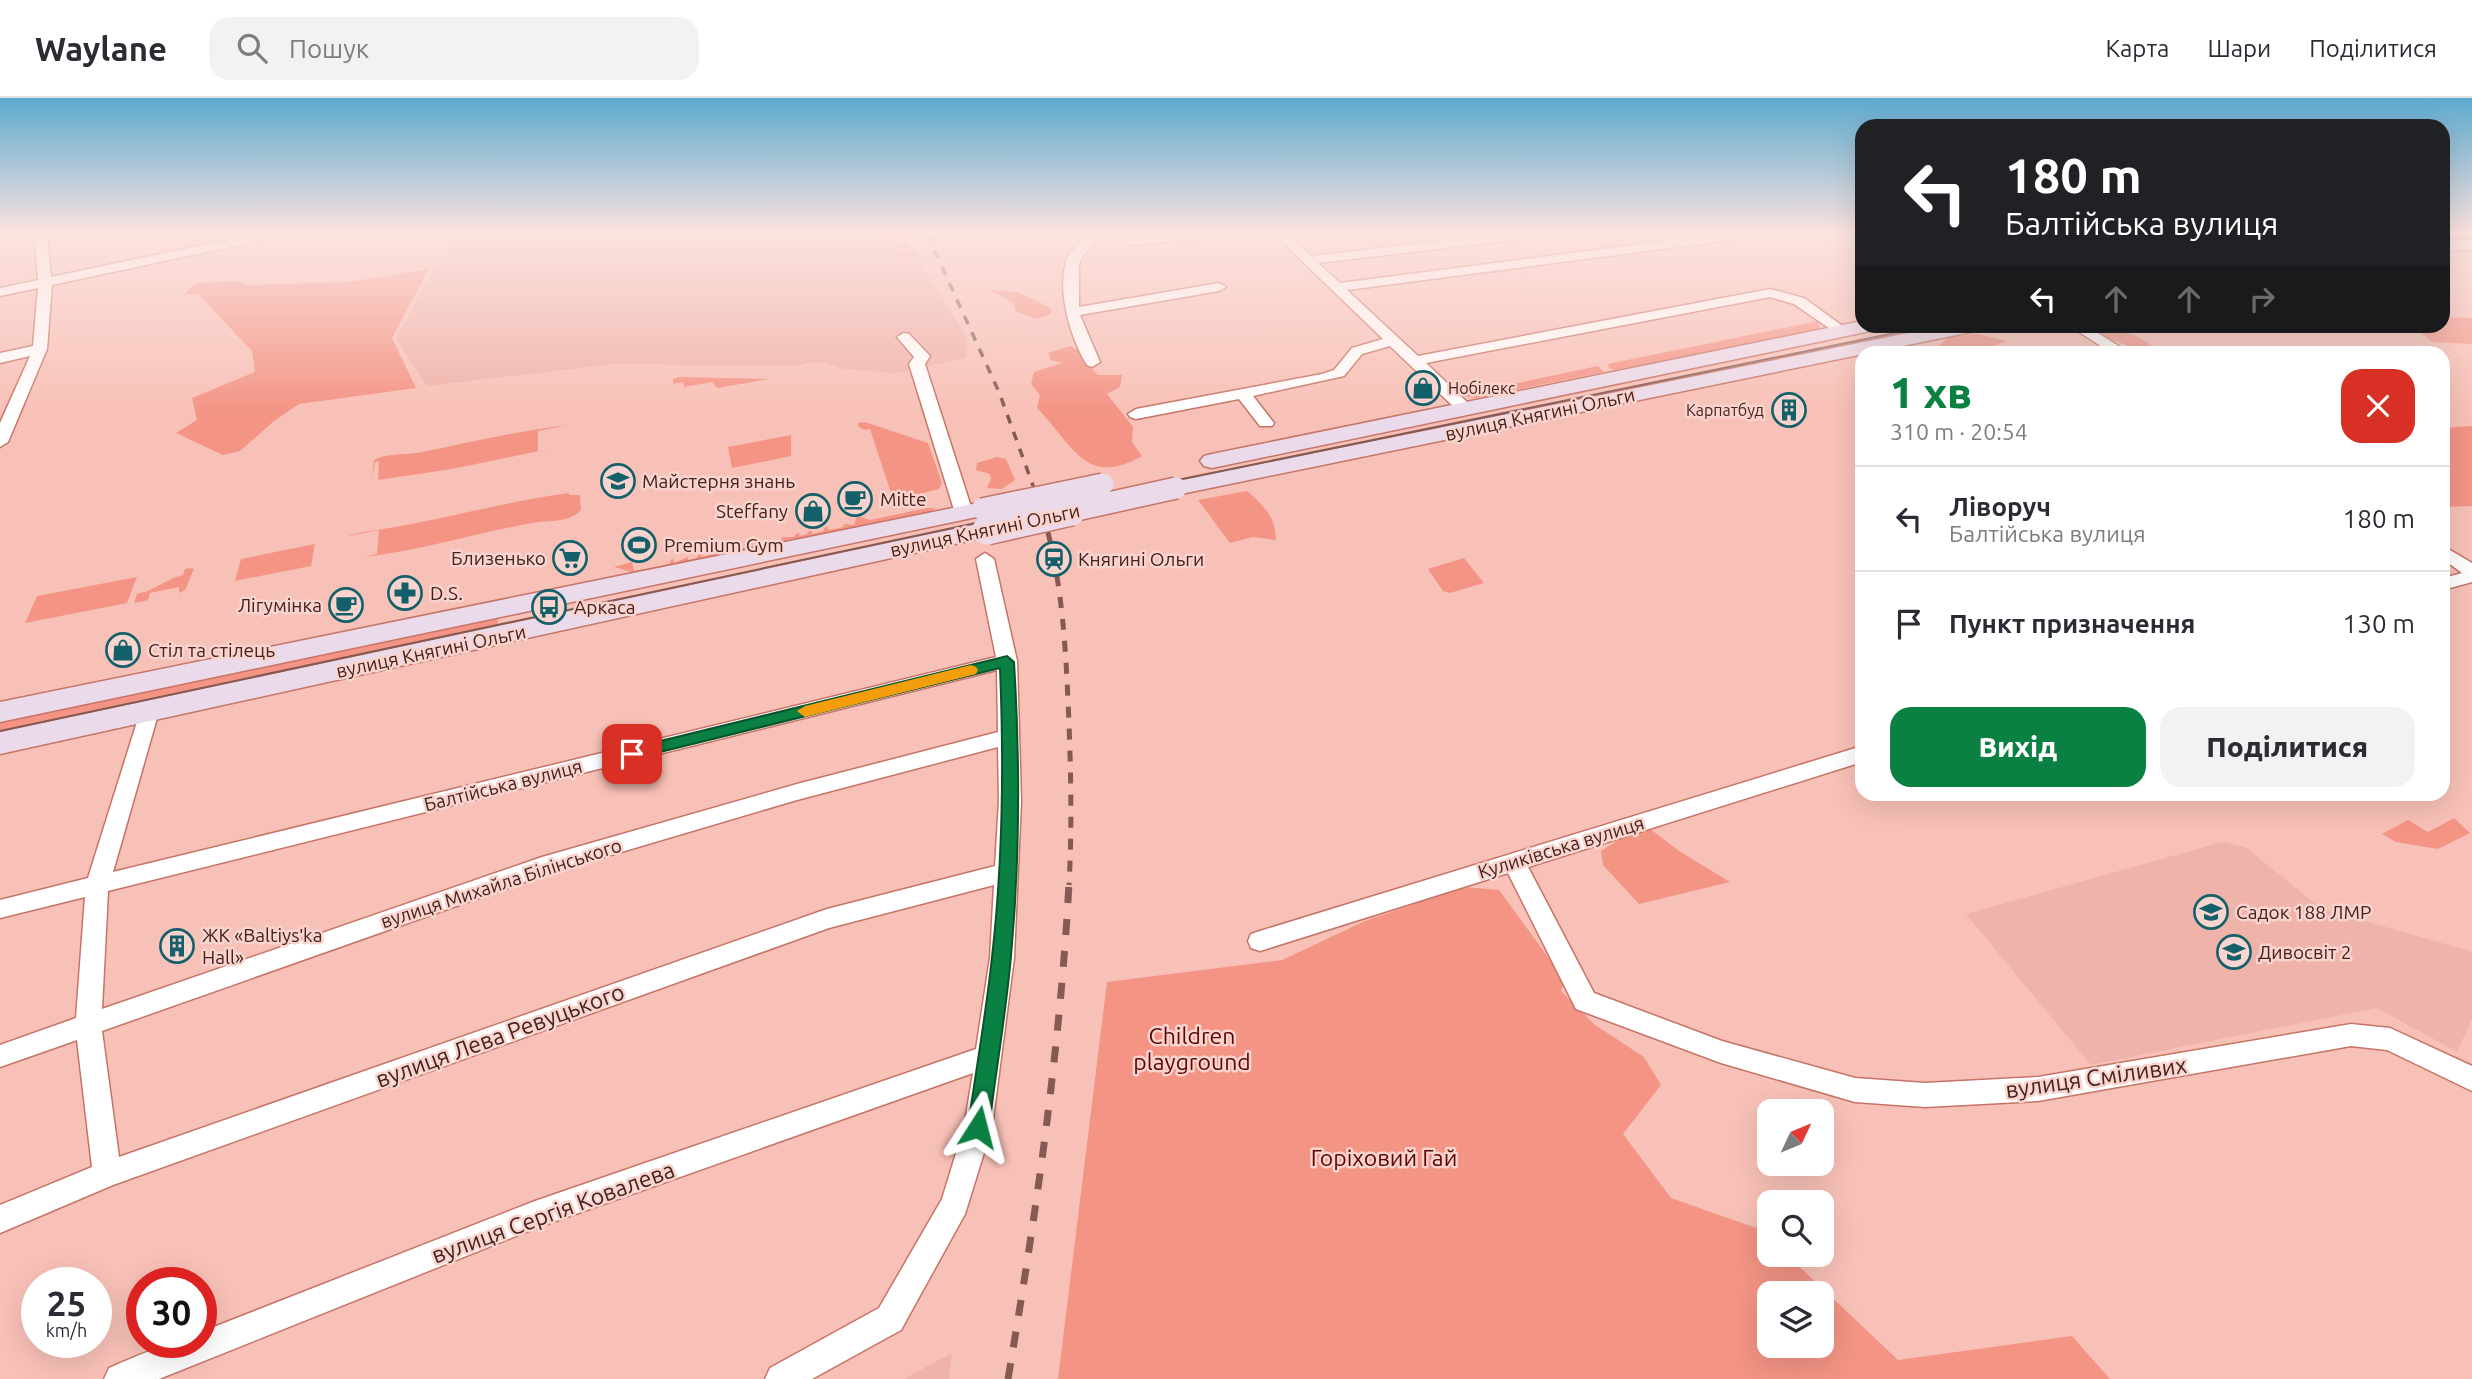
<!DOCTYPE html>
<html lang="uk">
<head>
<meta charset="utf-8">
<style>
	body { margin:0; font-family:Ubuntu,sans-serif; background:#f2f2f3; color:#2b2b33; height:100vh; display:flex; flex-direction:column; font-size:26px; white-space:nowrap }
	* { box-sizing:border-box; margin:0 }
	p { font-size:23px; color:#7c7c81 }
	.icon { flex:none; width:38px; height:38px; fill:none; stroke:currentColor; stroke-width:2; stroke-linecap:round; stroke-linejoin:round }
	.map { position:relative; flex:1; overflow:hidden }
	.sheet { position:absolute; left:1855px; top:248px; width:595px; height:455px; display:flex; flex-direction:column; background:#fff; border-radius:21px; box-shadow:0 7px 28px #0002 }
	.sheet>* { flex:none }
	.hud { position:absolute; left:1855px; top:21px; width:595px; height:214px; border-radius:21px; box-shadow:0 7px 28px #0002; background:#202124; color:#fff; overflow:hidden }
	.needle { width:46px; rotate:46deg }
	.buttons { position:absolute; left:1757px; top:1001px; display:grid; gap:14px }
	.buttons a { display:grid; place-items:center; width:77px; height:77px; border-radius:14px; background:#fff; box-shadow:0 7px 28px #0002; font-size:35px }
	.speed { position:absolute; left:21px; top:1169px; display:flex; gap:14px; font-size:35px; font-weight:700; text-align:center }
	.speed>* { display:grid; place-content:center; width:91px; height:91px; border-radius:50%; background:#fff; box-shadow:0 7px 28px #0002; line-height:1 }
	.speed small { font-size:18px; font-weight:400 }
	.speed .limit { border:10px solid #d22; background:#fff; color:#111 }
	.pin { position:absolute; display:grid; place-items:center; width:60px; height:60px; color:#fff; margin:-30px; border-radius:14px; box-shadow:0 4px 10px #0006 }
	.me { position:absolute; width:77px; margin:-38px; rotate:9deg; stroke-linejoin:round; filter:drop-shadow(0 0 5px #0008) }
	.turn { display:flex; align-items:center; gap:24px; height:147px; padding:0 35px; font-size:32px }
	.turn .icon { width:91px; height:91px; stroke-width:2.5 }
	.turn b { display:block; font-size:49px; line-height:60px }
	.lanes { display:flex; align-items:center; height:66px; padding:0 35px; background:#0003; justify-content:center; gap:35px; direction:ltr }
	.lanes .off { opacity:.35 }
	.round { display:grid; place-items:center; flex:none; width:74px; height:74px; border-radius:21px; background:#f2f2f3 }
	.head { display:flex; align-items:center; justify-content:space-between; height:119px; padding:0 35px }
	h1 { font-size:42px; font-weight:800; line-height:52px; color:#0b8043 }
	.button { display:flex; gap:14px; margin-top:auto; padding:14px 35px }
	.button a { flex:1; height:80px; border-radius:21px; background:#0b8043; color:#fff; font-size:28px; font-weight:800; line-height:80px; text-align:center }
	.button a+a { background:#f2f2f3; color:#2b2b33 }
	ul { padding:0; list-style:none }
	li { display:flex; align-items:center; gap:21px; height:105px; padding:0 35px; border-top:2px solid #e1e1e2 }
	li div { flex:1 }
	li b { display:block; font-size:26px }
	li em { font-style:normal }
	header { display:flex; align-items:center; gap:42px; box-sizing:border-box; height:98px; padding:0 35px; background:#fff; border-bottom:2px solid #e1e1e2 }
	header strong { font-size:33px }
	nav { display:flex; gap:38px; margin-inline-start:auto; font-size:24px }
	.search { width:490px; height:63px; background:#f2f2f3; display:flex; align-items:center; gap:18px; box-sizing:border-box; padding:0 24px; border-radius:21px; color:#7c7c81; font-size:26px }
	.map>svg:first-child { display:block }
</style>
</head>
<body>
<header>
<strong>Waylane</strong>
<div class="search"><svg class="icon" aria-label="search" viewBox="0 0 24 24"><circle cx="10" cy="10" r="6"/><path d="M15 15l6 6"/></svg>Пошук</div>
<nav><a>Карта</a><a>Шари</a><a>Поділитися</a></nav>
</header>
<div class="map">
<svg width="2472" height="1281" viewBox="0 0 2472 1281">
	<rect width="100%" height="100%" fill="#f8c1b7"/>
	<g fill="#efb3aa">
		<polygon points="446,136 885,136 891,158 917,159 967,240 966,260 897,275 844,271 825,265 808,265 796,268 613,266 427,288 396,240 450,141"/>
		<polygon points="2222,744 2245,749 2322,811 2470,853 2472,856 2472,921 2457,954 2377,910 2091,967 1966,816"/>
		<polygon points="952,1255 949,1281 904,1281"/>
	</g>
	<g fill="#f39485" fill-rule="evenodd">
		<polygon points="885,136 903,136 908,148 918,155 917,159 891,158"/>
		<polygon points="429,171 392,240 416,290 299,306 274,323 240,353 223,357 176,335 197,322 192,300 255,274 252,253 198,196 185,196 195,185 238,183 248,187 349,184"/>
		<polygon points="990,192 1018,194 1051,210 1051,216 1037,221 1016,213 1013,205"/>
		<polygon points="2443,219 2472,220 2472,246 2432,244 2413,228 2443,228"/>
		<polygon points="1818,223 1820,230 1816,232 1614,272 1609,270 1608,266"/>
		<path d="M2091,228C2111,227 2147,238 2159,255H2138L2128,248L2103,238Z"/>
		<path d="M1978,236L2007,243C1989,252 1956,254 1937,249L1949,239Z"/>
		<path d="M1070,248L1096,261L1090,269L1098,277H1122L1120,289L1107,296L1133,329L1132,344L1142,358C1085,391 1072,345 1037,310L1040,297L1031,286L1034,274L1062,265L1051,262L1048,255Z"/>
		<polygon points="1598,268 1604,274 1475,300 1460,297"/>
		<polygon points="679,279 770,281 717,290 712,284 684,289 683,284 673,286 673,281"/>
		<polygon points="865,324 928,345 942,385 939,391 903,400 891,395 870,331 864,332 858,328 858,325"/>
		<path d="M568,327L538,333V353L563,348L452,371L378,382L379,363L375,364L372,380L374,362C386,355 404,357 417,355C468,345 517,333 568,327Z"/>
		<polygon points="2472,328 2472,408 2443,409 2443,330"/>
		<polygon points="791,337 791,358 732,370 728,349"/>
		<polygon points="997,359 1006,361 1015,382 1002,391 987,390 991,381 990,376 976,372 977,365"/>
		<path d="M1247,393C1264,408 1276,419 1276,442L1253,439L1230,445L1198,402Z"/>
		<path d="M569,395V418V397H580L581,412C570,425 549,422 532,425C475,435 420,453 363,459L377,456L379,432L344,439L363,434C433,425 500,404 569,395Z"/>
		<polygon points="927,410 937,410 925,416 635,475 614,469 632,464 634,473 669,466 671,462 674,461 674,465 688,459 688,462 697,460 698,457 702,456 701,459 710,457 712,454 716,453 715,456 738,451 742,447 742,450 752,448 754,445 758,444 758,447 771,441 771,444 781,442 782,439 794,439 796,436 800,435 799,438 807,436 809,433 812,433 812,436 824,433 824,430 828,429 828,432 843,429 844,426 854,427 857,418 870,422"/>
		<polygon points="315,446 311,468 235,483 241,461"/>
		<polygon points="1464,460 1484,485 1450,495 1443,493 1428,471"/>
		<path d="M190,470L194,471L185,492L179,495V489L150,495L148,502L134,505L137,496C156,492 166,481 183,477L185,471Z"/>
		<polygon points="137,479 127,505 25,525 37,498"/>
		<polygon points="498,521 497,528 0,638 0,622 440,529 440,532"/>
		<polygon points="2454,720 2470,735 2438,751 2396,744 2382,736 2408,722 2428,734"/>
		<polygon points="1649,730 1679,753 1730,784 1639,806 1603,767 1601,753 1625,738"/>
		<path d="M1464,789L1499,792L1564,881L1561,893L1595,927L1644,959L1661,987L1623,1036L1671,1100L1759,1131L1769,1140V1157H1787L1898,1262L2072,1238L2110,1281H1058L1107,884L1282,862L1365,823ZM1769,1195H1822V1248H1769Z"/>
	</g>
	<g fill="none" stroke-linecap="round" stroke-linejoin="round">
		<g stroke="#c77366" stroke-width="3">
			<g id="minor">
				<polygon points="34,136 47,136 51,179 255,136 279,136 272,140 52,187 47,251 8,344 0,349 0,325 30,258 0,265 0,255 33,248 38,190 0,198 0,190 38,182"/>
				<path d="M1090,136H1105L1084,156L1079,166V209L1219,185L1226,189L1219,193L1080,217L1100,264L1092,269L1087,267C1071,241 1057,195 1066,165C1069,152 1081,144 1090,136Z"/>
				<polygon points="1106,136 1124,136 1132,139 1219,136 1212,140 1130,147"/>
				<polygon points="1274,136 1287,136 1311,158 1499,136 1538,136 1531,140 1318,165 1340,185 1719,136 1739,138 1732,142 1347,192 1418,258 1770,191 1804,200 1848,232 1846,235 1836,235 1794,206 1770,199 1426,265 1469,306 1471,309 1469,312 1457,312 1390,248 1362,256 1344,278 1253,298 1274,325 1272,328 1260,328 1239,301 1136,321 1130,319 1128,316 1136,311 1322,276 1334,272 1352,250 1383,241"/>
				<polygon points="2070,228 2087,228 2131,256 2113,256"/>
				<polygon points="904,235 909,236 930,258 925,266 973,415 970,419 964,420 955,415 909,266 914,259 897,239"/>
				<polygon points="2443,448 2472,465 2472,484 2443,492 2443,480 2462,475 2443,461"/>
				<path d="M985,455L994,461L1017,563L1021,703L1014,860L992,1029L965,1116L901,1232L812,1281H765L770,1270L879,1210L942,1101L964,1029L973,975L536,1130L159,1281H104L109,1270C142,1256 165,1244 201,1244V1234L535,1103L976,951L990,860L994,787L829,830L113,1087L0,1135V1107L92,1069L77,942L0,969V947L76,920L85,799L0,820V802L88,780L142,608H156L159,613L113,774L996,559L976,461ZM997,572L998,634L797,686L542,759L102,911L108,793ZM998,649L999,703L995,768L827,811L119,1059L102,933L547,776L797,702Z"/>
				<polygon points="1862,648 1862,664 1528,769 1594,895 1722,943 1855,980 1925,985 2038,979 2351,926 2390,930 2472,968 2472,993 2387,952 2351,948 2038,1003 1925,1009 1855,1004 1721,965 1576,911 1508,775 1260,853 1251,850 1248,843 1251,836 1260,833"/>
			</g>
		</g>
		<g stroke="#c77366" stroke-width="3">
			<g id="secondary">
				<polygon points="2472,140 2472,152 2443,153 2443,141"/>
				<polygon points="1862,223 1862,228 1876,228 1873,232 1866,234 1212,370 1204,368 1200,363 1204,358 1212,356"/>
				<polygon points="1943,228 1981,228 1978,232 1971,234 1176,397 1167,395 1164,390 1167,385 1176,383"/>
				<polygon points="982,404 991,406 994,411 991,416 0,624 0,604"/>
				<polygon points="987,424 996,427 1000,432 996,437 0,656 0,634"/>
			</g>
		</g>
		<use href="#minor" fill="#fff" fill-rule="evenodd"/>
		<use href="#secondary" fill="#ebdbea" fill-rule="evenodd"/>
		<g stroke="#845a53" stroke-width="2">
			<polyline points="2443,141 2472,140"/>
			<polyline points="0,633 1173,383 1929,228"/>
		</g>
		<polyline stroke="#845a53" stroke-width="3.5" stroke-dasharray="9 9" stroke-linecap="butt" points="927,136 999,294 1043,415"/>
		<path stroke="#845a53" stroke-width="5" stroke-dasharray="11 11" stroke-linecap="butt" d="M1042,413C1063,482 1066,554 1069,626C1071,679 1072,733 1069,787"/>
		<path stroke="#845a53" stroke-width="7" stroke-dasharray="16 16" stroke-linecap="butt" d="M1008,1281C1036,1116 1060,952 1069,785"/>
		<g stroke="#c77366" stroke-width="24" stroke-linecap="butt">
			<g id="secondary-bridge-far1">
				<polyline points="982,411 1103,386"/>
				<polyline points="1063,415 1176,390"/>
			</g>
		</g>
		<g stroke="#c77366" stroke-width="32" stroke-linecap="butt">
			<polyline id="secondary-bridge" points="987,432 1071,413"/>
		</g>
		<use href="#secondary-bridge-far1" stroke="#ebdbea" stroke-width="21"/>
		<use href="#secondary-bridge" stroke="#ebdbea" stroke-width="29"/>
	</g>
	<linearGradient id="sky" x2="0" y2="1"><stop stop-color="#5daacf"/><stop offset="0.43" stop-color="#fce3df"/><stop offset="1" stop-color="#fce3df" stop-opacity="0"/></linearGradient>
	<rect width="2472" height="315" fill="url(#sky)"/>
	<path fill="#0b8043" stroke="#07532c" stroke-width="2" d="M1007,558L1014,564C1020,662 1020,760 1011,858C1006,915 996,972 989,1029L986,1035L978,1038L971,1035L968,1029C976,972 986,916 992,859C1003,763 1004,666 1000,570L632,661L624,656L632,650Z"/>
	<polygon fill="#f59e0b" points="971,567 976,569 978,572 976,576 805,619 797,613 805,608"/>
	<defs>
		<g id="shop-ring" transform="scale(1.75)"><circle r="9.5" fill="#f9d3cd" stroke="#13606b" stroke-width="1.5"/><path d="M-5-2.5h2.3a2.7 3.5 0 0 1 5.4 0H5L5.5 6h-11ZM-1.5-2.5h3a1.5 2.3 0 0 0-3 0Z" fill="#13606b"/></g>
		<g id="building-ring" transform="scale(1.75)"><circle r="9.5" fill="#f9d3cd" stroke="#13606b" stroke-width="1.5"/><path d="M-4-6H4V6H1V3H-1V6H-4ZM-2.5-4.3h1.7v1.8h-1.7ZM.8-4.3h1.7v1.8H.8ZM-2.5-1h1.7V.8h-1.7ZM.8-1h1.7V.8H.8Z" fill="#13606b"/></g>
		<g id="school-ring" transform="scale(1.75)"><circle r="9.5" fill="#f9d3cd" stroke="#13606b" stroke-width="1.5"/><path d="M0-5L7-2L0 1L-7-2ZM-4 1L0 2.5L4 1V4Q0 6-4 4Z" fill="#13606b"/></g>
		<g id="cafe-ring" transform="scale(1.75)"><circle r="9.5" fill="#f9d3cd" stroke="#13606b" stroke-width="1.5"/><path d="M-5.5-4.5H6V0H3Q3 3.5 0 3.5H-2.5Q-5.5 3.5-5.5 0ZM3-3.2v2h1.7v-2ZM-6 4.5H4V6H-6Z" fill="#13606b"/></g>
		<g id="stadium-ring" transform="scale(1.75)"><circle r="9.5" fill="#f9d3cd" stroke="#13606b" stroke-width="1.5"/><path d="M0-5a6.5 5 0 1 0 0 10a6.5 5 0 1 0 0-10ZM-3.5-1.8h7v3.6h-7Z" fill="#13606b"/></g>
		<g id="supermarket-ring" transform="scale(1.75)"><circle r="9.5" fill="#f9d3cd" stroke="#13606b" stroke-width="1.5"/><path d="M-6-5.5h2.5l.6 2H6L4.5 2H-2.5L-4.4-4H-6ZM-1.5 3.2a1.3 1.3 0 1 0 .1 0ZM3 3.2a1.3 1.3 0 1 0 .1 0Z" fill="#13606b"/></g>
		<g id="station-ring" transform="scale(1.75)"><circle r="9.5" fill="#f9d3cd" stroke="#13606b" stroke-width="1.5"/><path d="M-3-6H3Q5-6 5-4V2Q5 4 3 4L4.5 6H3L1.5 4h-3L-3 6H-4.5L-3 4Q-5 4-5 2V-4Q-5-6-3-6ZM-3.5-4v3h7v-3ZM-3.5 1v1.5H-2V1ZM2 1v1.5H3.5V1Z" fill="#13606b"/></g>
		<g id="pharmacy-ring" transform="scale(1.75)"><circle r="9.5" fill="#f9d3cd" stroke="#13606b" stroke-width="1.5"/><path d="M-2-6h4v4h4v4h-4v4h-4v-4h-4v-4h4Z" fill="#13606b"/></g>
		<g id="bus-ring" transform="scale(1.75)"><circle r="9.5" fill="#f9d3cd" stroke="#13606b" stroke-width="1.5"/><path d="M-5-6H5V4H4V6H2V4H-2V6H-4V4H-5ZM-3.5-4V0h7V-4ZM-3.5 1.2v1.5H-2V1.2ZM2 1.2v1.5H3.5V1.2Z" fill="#13606b"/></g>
	</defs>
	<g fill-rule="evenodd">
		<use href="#shop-ring" x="1423" y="290"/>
		<use href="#building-ring" x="1789" y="312"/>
		<use href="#school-ring" x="618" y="383"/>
		<use href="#cafe-ring" x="855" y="401"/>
		<use href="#shop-ring" x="813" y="413"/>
		<use href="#stadium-ring" x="639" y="447"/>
		<use href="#supermarket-ring" x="570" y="460"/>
		<use href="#station-ring" x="1054" y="461"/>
		<use href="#pharmacy-ring" x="405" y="495"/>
		<use href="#cafe-ring" x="346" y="507"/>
		<use href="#bus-ring" x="549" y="509"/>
		<use href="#shop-ring" x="123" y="552"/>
		<use href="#school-ring" x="2211" y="814"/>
		<use href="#building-ring" x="177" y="848"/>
		<use href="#school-ring" x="2234" y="854"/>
	</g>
	<g text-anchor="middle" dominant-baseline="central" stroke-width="5" stroke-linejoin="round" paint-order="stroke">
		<g font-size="16" fill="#45221d" stroke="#f9d3cd" text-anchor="start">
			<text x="1448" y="290">Нобілекс</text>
			<text x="1764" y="312" text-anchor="end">Карпатбуд</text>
		</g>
		<g font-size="19" fill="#45221d" stroke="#f9d3cd">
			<text transform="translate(1540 316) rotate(-12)">вулиця Княгині Ольги</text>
			<text transform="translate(985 432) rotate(-12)">вулиця Княгині Ольги</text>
			<text transform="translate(431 553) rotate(-12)">вулиця Княгині Ольги</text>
			<text transform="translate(503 687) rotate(-14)">Балтійська вулиця</text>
			<text transform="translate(1561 749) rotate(-17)">Куликівська вулиця</text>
			<text transform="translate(501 785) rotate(-18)">вулиця Михайла Білінського</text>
		</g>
		<g font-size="19" fill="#45221d" stroke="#f9d3cd" text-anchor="start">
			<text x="642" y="383">Майстерня знань</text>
			<text x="880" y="401">Mitte</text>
			<text x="788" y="413" text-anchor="end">Steffany</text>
			<text x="664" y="447">Premium Gym</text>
			<text x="546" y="460" text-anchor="end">Близенько</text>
			<text x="1078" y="461">Княгині Ольги</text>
			<text x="430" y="495">D.S.</text>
			<text x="322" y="507" text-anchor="end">Лігумінка</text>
			<text x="574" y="509">Аркаса</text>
			<text x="148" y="552">Стіл та стілець</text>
			<text x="2236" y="814">Садок 188 ЛМР</text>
			<text x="202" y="837">ЖК «Baltiysʹka<tspan x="202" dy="22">Hall»</tspan></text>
			<text x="2258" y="854">Дивосвіт 2</text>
		</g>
		<g font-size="23" fill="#45221d" stroke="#f9d3cd">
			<text transform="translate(500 937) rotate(-20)">вулиця Лева Ревуцького</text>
			<text transform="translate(2096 979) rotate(-8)">вулиця Сміливих</text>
			<text transform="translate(553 1114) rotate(-20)">вулиця Сергія Ковалева</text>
		</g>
		<g font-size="23" fill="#5e0402" stroke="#f9d3cd">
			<text x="1192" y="937">Children<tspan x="1192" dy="26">playground</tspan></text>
			<text x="1384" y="1059">Горіховий Гай</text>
		</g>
	</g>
</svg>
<div class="buttons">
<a><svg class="needle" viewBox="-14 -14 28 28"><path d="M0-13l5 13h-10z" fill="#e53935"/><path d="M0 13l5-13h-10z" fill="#7c7c81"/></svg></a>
<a><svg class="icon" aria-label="search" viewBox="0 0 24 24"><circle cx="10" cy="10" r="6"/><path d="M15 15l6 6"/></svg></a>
<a><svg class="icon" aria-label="layers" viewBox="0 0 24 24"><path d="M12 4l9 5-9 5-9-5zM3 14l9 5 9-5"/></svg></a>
</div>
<div class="speed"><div>25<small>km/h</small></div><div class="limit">30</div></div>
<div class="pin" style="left:632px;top:656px;background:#d93025"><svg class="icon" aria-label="arrive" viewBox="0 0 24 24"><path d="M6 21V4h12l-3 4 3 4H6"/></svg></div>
<svg class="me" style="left:978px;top:1029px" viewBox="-20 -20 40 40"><path d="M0-17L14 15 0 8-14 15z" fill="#0b8043" stroke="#fff" stroke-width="4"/></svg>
<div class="hud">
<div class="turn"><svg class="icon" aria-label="left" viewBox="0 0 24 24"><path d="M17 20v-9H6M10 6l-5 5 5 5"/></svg><div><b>180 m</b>Балтійська вулиця</div></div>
<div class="lanes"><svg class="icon" aria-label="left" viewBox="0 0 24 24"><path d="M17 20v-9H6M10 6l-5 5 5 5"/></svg><svg class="icon off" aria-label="ahead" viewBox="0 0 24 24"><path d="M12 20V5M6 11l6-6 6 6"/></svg><svg class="icon off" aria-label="ahead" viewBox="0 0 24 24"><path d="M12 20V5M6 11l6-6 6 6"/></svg><svg class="icon off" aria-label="right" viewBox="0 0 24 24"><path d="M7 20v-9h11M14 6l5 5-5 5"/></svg></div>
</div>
<section class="sheet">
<div class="head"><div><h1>1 хв</h1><p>310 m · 20:54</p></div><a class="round" style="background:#d93025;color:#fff"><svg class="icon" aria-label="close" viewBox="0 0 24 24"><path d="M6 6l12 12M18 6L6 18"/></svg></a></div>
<ul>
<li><svg class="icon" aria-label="left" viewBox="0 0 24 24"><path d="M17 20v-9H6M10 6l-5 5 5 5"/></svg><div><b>Ліворуч</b><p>Балтійська вулиця</p></div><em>180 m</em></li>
<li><svg class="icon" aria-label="arrive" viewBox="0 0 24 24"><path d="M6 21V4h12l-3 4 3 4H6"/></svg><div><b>Пункт призначення</b></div><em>130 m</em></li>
</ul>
<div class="button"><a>Вихід</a><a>Поділитися</a></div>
</section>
</div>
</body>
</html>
